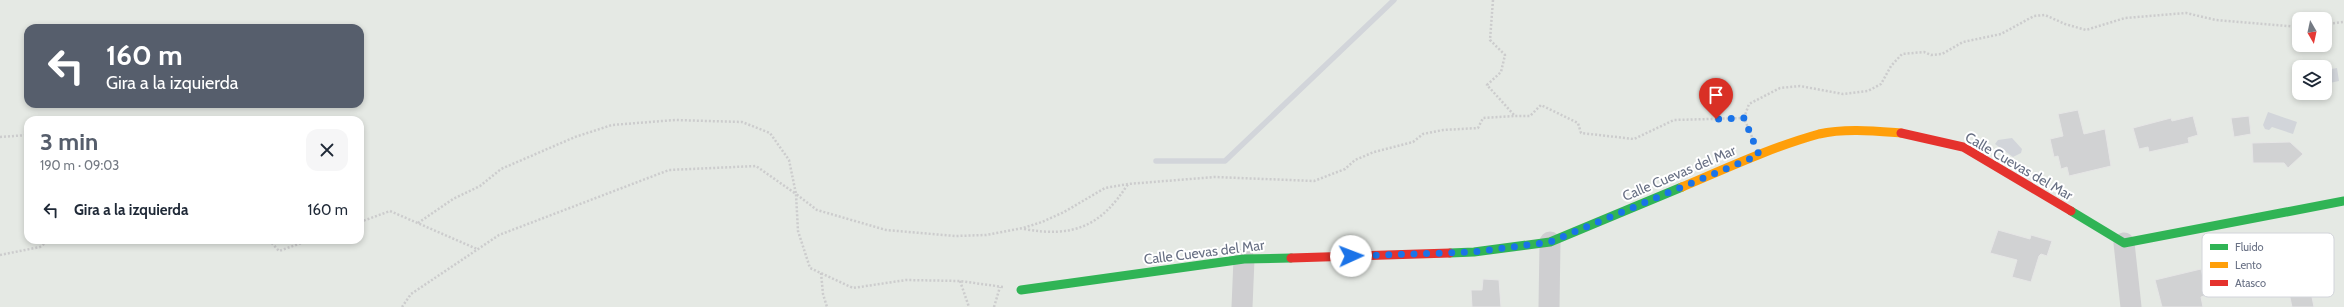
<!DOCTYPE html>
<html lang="es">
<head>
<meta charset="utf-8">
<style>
	body { margin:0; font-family:Cabin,sans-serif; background:#f6f6f7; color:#1f2937; height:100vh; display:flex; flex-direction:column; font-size:15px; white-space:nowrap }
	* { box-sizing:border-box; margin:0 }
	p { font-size:13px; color:#747a83 }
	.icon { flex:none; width:22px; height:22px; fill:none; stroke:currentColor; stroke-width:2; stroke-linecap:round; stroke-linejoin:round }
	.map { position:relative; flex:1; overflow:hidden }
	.sheet { position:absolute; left:24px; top:116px; width:340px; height:128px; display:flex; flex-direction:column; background:#fff; border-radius:12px; box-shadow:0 2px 6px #0003 }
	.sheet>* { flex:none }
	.hud { position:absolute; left:24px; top:24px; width:340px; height:84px; border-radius:12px; box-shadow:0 2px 6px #0003; background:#565e6c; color:#fff; overflow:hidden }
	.needle { width:26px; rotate:171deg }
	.fabs { position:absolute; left:2292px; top:12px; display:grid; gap:8px }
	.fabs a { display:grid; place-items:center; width:40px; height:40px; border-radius:8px; background:#fff; box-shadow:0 2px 6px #0003; font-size:20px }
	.pin { position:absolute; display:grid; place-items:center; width:34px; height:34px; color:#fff; margin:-41px -17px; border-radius:50% 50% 50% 0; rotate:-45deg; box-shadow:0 0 4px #0007 }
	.pin .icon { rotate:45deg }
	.me { position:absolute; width:44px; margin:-22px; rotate:88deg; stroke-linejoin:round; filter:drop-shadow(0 0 3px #0008) }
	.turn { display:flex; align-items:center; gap:14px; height:84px; padding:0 16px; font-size:18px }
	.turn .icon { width:52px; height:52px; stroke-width:2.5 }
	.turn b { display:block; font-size:28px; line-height:34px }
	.round { display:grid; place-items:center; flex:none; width:42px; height:42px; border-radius:12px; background:#f6f6f7 }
	.summary { display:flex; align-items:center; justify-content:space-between; height:68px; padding:0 16px }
	h1 { font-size:24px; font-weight:700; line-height:30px; color:#565e6c }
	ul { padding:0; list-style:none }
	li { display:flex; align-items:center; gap:12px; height:52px; padding:0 16px }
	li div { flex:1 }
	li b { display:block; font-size:15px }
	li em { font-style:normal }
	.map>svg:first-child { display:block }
</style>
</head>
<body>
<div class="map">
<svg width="2344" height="307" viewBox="0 0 2344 307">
	<rect width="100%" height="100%" fill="#f6f6f6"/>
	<path fill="#e5e9e4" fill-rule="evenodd" d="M0,0H2344V307H0ZM2299,19H2325V45H2299ZM28,28H360V104H28ZM2299,67H2325V93H2299ZM28,120H360V240H28Z"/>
	<g fill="#d2d5da">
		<polygon points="2337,68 2339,81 2325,84 2325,70"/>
		<polygon points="2268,112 2297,122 2293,134 2272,127 2269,130 2265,129 2263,125"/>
		<polygon points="2012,138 2022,149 2021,153 2013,157 1995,144 1998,140"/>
	</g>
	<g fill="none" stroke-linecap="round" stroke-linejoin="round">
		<polyline stroke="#d2d5da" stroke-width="5.5" points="1156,161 1225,161 1394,0"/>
	</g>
	<g fill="#d1d2d3" stroke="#e6e6e6">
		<polygon points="2078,110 2084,134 2105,129 2111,166 2069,176 2067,167 2061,169 2058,156 2054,157 2050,139 2063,136 2058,114"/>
		<polygon points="2193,116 2198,135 2188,138 2189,143 2149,152 2148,147 2139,149 2133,128 2171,118 2172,121"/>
		<polygon points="2249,116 2251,134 2234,137 2231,118"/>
		<polygon points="2290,142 2303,154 2288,168 2284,163 2253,163 2252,143"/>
		<polygon points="1998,230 2030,239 2031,235 2052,241 2047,256 2041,254 2039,256 2031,282 2012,277 2017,260 1990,253"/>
		<polygon points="2305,262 2314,307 2292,307 2283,266"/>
		<polygon points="2201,269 2207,295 2201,297 2203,307 2162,307 2155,280"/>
		<polygon points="1483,279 1499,280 1501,307 1472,307 1471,290 1482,290"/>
	</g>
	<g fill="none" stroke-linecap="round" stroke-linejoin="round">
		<g stroke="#cccccd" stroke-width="2.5" stroke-dasharray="2 2" stroke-linecap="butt">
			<polyline points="1493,0 1490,40 1505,55 1501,72 1487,85 1515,116 1530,116 1541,105 1578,123 1581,133 1634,139 1674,120 1744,118 1752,137"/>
			<polyline points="2325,24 2344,22"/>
			<polyline points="1744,118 1749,104 1780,88 1800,86 1843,94 1868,91 1881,84 1891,66 1902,54 1924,52 1931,55 1942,54 1963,42 2001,34 2034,16 2045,15 2065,24 2086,30 2125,18 2186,13 2216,20 2299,27"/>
			<polyline points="0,137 28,135"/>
			<polyline points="360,222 390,211 477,249"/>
			<polyline points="418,223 453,199 480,186 501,169 575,137 612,125 675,120 742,122 770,133 789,160 796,194 817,210 886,230 955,236 986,235 1023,228 1042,222 1064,212 1105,188 1128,184 1215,177 1314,181 1345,169 1355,160 1374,152 1413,142 1423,134 1443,130 1478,128 1483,118 1515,116"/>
			<path d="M1024,229C1074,238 1101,226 1128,184"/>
			<polyline points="269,240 279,251 310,240"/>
			<polyline points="0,255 40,247 49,240"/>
			<polyline points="821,273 823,294 827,307"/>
			<polyline points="960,281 969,307"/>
			<polyline points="402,307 411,294 499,235 669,170 756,166 796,194 798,231 810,268 853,288 906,280 960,281 1003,287"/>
			<polyline points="994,307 1000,287"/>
		</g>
		<g stroke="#cfcfd1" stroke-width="21">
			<polyline points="2124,243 2131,307"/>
			<polyline points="1242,307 1244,259"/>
			<polyline points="1549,307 1550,242"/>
		</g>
		<g stroke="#30b455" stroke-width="9">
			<polyline points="2071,211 2124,243 2344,201"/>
			<polyline points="1450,253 1474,252 1550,242 1682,187"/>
			<polyline points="1021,290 1244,259 1291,258"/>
		</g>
		<path stroke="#ff9f0a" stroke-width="9" d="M1682,187C1727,168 1772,147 1819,134C1845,128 1875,131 1901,133"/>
		<g stroke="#e5322d" stroke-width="9">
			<polyline points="1901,133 1963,147 2071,211"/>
			<polyline points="1291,258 1450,253"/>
		</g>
	</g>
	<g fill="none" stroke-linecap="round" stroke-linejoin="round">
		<polyline stroke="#1a73e8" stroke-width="7" stroke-dasharray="0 12.6" points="1351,256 1474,252 1550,242 1759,155 1744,118 1716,119"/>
	</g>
	<g text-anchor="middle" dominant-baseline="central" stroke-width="4" stroke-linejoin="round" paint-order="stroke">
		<g font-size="14" fill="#687084" stroke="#fff">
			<text transform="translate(2019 166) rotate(30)">Calle Cuevas del Mar</text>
			<text transform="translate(1679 173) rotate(-23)">Calle Cuevas del Mar</text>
			<text transform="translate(1204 252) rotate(-7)">Calle Cuevas del Mar</text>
		</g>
	</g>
	<rect x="2202" y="233" width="132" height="64" rx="6" fill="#fff" stroke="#d2d4da" stroke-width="1"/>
	<rect x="2210" y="244" width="18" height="6" fill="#30b455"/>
	<rect x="2210" y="262" width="18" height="6" fill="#ff9f0a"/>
	<rect x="2210" y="280" width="18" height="6" fill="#e5322d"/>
	<g font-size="11" fill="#687084">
		<text x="2235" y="251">Fluido</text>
		<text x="2235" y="269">Lento</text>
		<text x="2235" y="287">Atasco</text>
	</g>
</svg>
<div class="fabs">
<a><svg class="needle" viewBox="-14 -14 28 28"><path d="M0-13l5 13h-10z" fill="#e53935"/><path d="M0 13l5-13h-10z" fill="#747a83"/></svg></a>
<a><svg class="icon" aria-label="layers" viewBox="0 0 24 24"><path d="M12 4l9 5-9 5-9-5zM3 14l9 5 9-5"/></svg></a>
</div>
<div class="pin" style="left:1716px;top:119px;background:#d93025"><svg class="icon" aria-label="arrive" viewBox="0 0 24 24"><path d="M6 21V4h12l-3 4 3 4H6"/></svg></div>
<svg class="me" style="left:1351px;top:256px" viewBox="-20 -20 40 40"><circle r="19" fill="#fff"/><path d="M0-13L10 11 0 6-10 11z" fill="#1a73e8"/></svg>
<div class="hud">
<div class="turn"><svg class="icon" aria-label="left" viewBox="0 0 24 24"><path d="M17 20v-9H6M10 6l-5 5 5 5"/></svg><div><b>160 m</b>Gira a la izquierda</div></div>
</div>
<section class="sheet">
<div class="summary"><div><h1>3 min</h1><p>190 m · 09:03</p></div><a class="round"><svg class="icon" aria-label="close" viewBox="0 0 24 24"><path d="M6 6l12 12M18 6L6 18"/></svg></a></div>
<ul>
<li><svg class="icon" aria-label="left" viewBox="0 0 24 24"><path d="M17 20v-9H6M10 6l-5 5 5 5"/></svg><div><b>Gira a la izquierda</b></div><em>160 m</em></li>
</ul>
</section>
</div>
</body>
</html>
